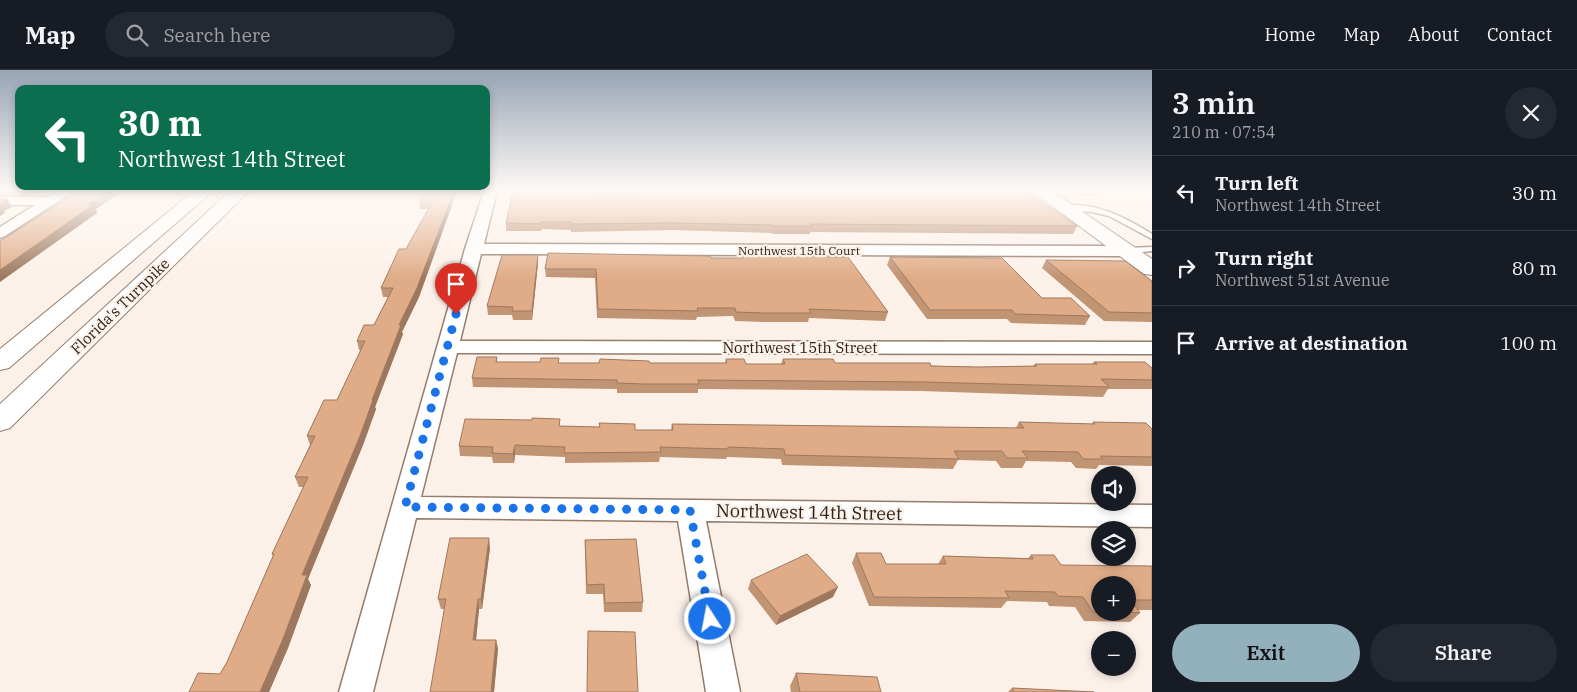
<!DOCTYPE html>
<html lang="en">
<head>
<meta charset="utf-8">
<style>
	body { margin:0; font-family:"IBM Plex Serif",serif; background:#242831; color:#f1f3f6; height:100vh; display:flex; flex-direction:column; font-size:19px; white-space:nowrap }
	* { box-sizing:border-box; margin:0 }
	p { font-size:16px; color:#9ea1a6 }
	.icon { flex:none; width:28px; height:28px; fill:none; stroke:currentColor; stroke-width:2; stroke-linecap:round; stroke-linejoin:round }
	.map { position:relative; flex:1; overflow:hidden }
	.side { display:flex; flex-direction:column; background:#171b24; width:425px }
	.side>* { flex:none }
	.top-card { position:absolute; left:15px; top:15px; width:475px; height:105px; border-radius:10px; box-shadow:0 2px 8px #0003; background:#0b6e4f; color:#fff; overflow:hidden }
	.controls { position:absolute; left:1091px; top:396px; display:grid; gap:10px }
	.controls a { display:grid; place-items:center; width:45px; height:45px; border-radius:50%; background:#171b24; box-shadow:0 2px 8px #0003; font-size:25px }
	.pin { position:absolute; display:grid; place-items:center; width:42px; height:42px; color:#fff; margin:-51px -21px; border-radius:50% 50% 50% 0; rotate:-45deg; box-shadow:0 0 5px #0007 }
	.pin .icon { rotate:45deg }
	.me { position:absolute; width:55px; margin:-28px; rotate:349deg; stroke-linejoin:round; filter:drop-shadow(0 0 4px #0008) }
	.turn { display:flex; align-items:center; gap:18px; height:105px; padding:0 20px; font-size:22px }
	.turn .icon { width:65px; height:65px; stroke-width:2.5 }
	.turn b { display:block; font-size:35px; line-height:42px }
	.round { display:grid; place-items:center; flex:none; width:52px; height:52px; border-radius:26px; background:#242831 }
	.overview { display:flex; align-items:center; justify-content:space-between; height:85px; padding:0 20px }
	h1 { font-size:30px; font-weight:600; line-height:38px }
	.button { display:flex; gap:10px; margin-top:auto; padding:10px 20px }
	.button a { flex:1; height:58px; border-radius:30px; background:#92b1bc; color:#111; font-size:20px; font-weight:600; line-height:58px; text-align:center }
	.button a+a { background:#242831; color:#f1f3f6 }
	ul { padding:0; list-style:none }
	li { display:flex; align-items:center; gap:15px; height:75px; padding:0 20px; border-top:1px solid #363941 }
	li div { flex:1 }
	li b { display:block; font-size:19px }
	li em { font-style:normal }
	header { display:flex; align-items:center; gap:30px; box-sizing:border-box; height:70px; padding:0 25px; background:#171b24; border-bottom:1px solid #363941 }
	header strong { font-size:24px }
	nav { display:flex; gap:28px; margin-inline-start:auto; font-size:18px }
	.search { width:350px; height:45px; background:#242831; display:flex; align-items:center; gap:12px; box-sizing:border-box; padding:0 18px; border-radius:28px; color:#9ea1a6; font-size:19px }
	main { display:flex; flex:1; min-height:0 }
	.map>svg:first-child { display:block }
</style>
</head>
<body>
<header>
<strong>Map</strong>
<div class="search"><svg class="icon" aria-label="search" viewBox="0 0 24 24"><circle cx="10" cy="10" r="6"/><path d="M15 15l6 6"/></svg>Search here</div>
<nav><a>Home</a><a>Map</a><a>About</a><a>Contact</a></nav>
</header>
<main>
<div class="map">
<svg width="1152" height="622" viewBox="0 0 1152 622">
	<rect width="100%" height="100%" fill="#fcf1e9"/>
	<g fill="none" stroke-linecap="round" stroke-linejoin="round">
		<g stroke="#947b6a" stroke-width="3">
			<g id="service">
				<path d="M1074,121H1097C1092,125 1079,125 1074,121Z"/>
				<path d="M1061,136C1095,131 1124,147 1152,164V169L1109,146L1092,142L1064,140L1060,138Z"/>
				<polygon points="1152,177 1152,181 1126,184 1122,181 1126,178"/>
			</g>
		</g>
		<g stroke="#947b6a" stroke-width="3">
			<g id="minor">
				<polygon points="58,121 74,121 5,166 0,168 0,157 35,135 0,135 0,127 48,127"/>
				<polygon points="484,121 497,121 484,174 1126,176 1132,178 1134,181 1132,184 1126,186 481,184 460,271 1152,272 1152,284 457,283 421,427 1152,435 1152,457 706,451 740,622 706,622 678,451 416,448 373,622 339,622 465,179"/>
			</g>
		</g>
		<g stroke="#947b6a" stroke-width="2">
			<polygon id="tertiary" points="1032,121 1052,121 1152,189 1152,205 1144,204"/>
		</g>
		<g stroke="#947b6a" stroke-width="2">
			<g id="motorway">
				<polygon points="194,121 213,121 9,298 0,300 0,279"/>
				<polygon points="230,121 249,121 10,358 0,361 0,334"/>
			</g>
		</g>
		<use href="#service" fill="#fff" fill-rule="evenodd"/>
		<use href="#minor" fill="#fff" fill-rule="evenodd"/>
		<use href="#tertiary" fill="#fff" fill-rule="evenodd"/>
		<use href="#motorway" fill="#fff" fill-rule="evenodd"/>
	</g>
	<g fill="#c19474" fill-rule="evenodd">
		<polygon points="0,121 39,121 32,125 0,126"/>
		<polygon points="457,121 419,227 402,262 403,264 375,337 376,339 363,375 308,509 311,515 288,578 269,622 189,622 220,604 227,592 273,486 272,484 304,417 299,417 295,407 310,375 307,366 337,330 361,280 359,280 357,271 374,255 388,227 383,227 381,218 406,179 429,139 420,139 419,131"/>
		<polygon points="637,121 1026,121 1077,156 1073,164 810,162 810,164 773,164 772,163 672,160 571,162 571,160 542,159 541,161 506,161 506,153 636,122"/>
		<polygon points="742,186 888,242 885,251 809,248 808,252 763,252 735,251 733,246 697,247 696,250 597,248 595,208 546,207 545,199 711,188 742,188"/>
		<polygon points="890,187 1042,228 1090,246 1085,255 1011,253 1007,249 927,249 887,195"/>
		<polygon points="1046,190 1152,211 1152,252 1104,251 1042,198"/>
		<polygon points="538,193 532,250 513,250 512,245 488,245 487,236"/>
		<polygon points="497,287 497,292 559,293 725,293 726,289 746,294 781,294 783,289 835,293 978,297 1033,296 1035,294 1092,294 1094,292 1152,298 1152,319 1108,319 1103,327 921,321 698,319 698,323 617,323 617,319 473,317 472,308"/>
		<polygon points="532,350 560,356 635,360 671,360 672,354 1016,358 1019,352 1092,354 1093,352 1152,359 1152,396 1099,395 1096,399 1076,398 1071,392 1026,391 1022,398 1001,398 996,391 958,390 953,399 782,395 781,389 727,387 726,389 660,387 659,392 565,393 565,387 515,385 514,393 493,393 492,387 460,386 459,376"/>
		<polygon points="585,470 643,532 642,542 604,542 603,524 586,524"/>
		<polygon points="490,478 482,539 479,539 476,570 496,570 498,579 494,622 444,539 441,539 438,529"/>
		<path d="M856,483L886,494H938L943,486L1028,488L1031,485L1061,495L1152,496V540H1138L1140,543L1130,552L1084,551L1075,537L1049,536L1047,532L1007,531L1001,538L869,536L852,493ZM1100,515L1128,542H1100Z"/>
		<polygon points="751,510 833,527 776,555 748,519"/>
		<polygon points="796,603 881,622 791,622 790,616"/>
		<polygon points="1012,618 1094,622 1008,622"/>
	</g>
	<g fill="#9d785e">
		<polygon points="29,121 39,121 32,125"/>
		<polygon points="109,121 123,121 96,139 97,143 0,212 0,200 87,135"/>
		<polygon points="454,121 457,121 419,227 402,262 403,264 375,337 376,339 363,375 308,509 311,515 288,578 269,622 260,622 302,505 372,330 399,255"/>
		<polygon points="7,129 12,137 4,141 5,143 0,146 0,134"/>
		<polygon points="538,185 538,193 532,250 532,241"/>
		<polygon points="515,375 515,385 514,393 513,384"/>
		<polygon points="489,468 490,478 482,539 481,529"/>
		<polygon points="838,517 833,527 776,555 780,546"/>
		<polygon points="478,529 479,539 475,580 473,570"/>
		<polygon points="496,570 498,579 494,622 491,622"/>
	</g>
	<g fill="#e0ac87" stroke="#9d785e">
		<polygon points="79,121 109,121 87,135 93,135 0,200 0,171"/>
		<polygon points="424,121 454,121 417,218 399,255 401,255 372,330 373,330 360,366 302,505 307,505 283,569 260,622 189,622 198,603 220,604 227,592 274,484 272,484 308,407 295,407 315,366 307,366 324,330 337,330 365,271 357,271 364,255 374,255 393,218 381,218 399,179 406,179 433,131 419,131"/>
		<polygon points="513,121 638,122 637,121 1026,121 1077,156 810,154 812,156 774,156 774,155 673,153 571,154 571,152 541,152 541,154 506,153"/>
		<polygon points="0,129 7,129 0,134"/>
		<polygon points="548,183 710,186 711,188 743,188 742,186 848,187 888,242 809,239 811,243 765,243 736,242 735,238 697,238 698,241 598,239 596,199 545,199"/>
		<polygon points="502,185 538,185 532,241 512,241 513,237 487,236"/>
		<polygon points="890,187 1002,188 1042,228 1071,228 1090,246 1015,244 1012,240 930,240"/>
		<polygon points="1046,190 1125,191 1152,211 1152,243 1109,242"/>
		<polygon points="477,287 497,287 496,292 540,292 541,288 559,288 558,293 599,293 600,289 649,291 650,293 727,293 726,289 744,289 746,294 785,294 783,289 833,289 835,293 930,293 931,296 978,297 1037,296 1035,294 1097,294 1094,292 1145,292 1152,298 1152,310 1101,309 1109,317 925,312 698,310 699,314 644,314 617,313 617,310 472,308"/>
		<polygon points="532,348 560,349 559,356 600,357 599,353 635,354 635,360 673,360 672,354 1024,358 1019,352 1095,354 1093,352 1146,353 1152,359 1152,387 1100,386 1103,389 1083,389 1078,382 1022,381 1028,388 1007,388 1002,381 954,381 959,389 785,385 784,379 728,377 728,379 660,377 661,382 564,383 565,377 515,375 513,384 492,383 493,377 459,376 465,349 532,350"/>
		<polygon points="450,468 489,468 481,529 478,529 473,570 496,570 491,622 430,622 446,529 438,529"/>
		<polygon points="636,469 643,532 605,533 604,514 587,515 585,470"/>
		<polygon points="856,483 881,483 886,494 946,494 943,486 1033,489 1031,485 1054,485 1061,495 1152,496 1152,530 1131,530 1140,543 1126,542 1128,542 1128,515 1100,515 1100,542 1093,542 1083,527 1058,526 1055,522 1005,521 1009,528 874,527"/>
		<polygon points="807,484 838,517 780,546 751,510"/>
		<polygon points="588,561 635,562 638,622 587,622"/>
		<polygon points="796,603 877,607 881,622 800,622"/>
		<polygon points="1012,618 1094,622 1014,622"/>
	</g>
	<linearGradient id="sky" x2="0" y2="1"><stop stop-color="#97a4b5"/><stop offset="0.58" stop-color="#fef9f5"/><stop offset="1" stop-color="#fef9f5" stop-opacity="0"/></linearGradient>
	<rect width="1152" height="208" fill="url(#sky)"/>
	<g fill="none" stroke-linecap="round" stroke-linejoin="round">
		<polyline stroke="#1a73e8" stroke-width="9" stroke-dasharray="0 16.2" points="456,244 405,437 690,440 710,549"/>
	</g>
	<g text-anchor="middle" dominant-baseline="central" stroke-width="4.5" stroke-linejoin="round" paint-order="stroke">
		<g font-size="12" fill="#2d231c" stroke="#fcf1e9">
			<text x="799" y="180">Northwest 15th Court</text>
		</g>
		<g font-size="15" fill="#2d231c" stroke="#fcf1e9">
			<text transform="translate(120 236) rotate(-44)">Florida's Turnpike</text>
			<text x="800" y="277">Northwest 15th Street</text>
		</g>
		<g font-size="18" fill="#2d231c" stroke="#fcf1e9">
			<text transform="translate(809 442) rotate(1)">Northwest 14th Street</text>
		</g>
	</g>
</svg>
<div class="controls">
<a><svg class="icon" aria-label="sound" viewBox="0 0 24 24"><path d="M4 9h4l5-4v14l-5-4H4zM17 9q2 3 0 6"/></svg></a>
<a><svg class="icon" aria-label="layers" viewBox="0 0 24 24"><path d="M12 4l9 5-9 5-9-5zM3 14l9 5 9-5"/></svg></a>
<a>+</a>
<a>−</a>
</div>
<div class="pin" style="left:456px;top:244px;background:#d93025"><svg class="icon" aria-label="arrive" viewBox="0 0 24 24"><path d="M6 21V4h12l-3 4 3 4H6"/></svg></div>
<svg class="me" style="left:710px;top:549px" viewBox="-20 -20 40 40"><circle r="17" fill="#1a73e8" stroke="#fff" stroke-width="3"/><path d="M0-11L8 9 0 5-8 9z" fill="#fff"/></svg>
<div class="top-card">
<div class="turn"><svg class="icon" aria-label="left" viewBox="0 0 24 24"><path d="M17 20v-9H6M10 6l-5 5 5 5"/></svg><div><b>30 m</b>Northwest 14th Street</div></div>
</div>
</div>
<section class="side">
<div class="overview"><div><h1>3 min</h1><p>210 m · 07:54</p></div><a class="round"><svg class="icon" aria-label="close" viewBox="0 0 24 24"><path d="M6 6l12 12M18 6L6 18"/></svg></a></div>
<ul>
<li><svg class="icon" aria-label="left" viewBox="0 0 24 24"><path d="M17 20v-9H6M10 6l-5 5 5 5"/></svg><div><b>Turn left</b><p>Northwest 14th Street</p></div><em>30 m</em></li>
<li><svg class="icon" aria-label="right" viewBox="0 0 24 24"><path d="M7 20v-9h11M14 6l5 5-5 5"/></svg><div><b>Turn right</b><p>Northwest 51st Avenue</p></div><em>80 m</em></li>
<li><svg class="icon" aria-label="arrive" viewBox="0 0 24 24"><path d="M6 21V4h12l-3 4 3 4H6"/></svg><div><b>Arrive at destination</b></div><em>100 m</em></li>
</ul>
<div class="button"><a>Exit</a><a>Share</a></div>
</section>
</main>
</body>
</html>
